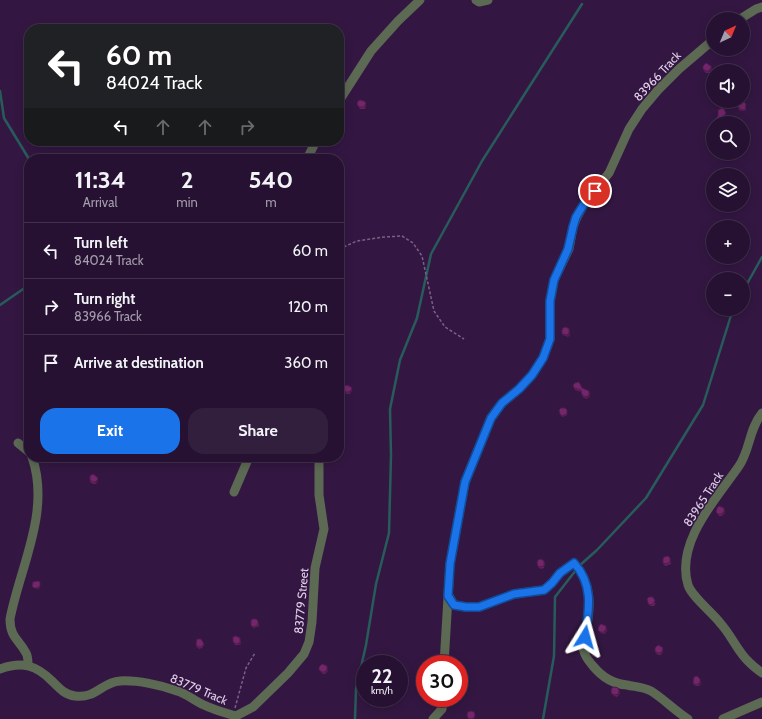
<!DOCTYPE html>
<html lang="en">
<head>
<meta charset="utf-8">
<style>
	body { margin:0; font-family:Cabin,sans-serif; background:#321f3e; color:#f1f3f6; height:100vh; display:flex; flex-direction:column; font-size:15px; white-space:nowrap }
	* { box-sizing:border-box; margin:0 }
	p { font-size:13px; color:#a49dac }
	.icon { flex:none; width:22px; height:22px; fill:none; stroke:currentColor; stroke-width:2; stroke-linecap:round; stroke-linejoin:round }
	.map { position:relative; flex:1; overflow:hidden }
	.details { position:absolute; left:24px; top:154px; width:320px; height:308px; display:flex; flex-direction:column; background:#261132; border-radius:16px; box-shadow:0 2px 10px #0003,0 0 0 1px #42314d }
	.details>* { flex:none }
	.guide { position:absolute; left:24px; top:24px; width:320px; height:122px; border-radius:16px; box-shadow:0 2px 10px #0003,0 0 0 1px #42314d; background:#202124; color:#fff; overflow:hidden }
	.needle { width:26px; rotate:44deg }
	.buttons { position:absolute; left:706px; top:12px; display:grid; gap:8px }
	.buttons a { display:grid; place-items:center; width:44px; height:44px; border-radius:50%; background:#261132; box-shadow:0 2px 10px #0003,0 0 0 1px #42314d; font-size:20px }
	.speed { position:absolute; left:356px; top:655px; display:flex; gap:8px; font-size:20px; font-weight:700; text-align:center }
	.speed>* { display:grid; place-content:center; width:52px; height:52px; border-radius:50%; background:#261132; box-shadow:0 2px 10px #0003,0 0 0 1px #42314d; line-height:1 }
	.speed small { font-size:10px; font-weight:400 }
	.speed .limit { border:6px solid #d22; background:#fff; color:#111 }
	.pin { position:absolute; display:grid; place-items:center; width:34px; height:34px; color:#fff; margin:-17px; border:2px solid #fff; border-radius:50%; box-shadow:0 1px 4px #0007 }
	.me { position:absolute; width:44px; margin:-22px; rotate:8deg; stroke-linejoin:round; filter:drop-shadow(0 0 3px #0008) }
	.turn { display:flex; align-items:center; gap:14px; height:84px; padding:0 16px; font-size:18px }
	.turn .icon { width:52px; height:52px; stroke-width:2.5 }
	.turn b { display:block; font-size:28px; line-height:34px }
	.lanes { display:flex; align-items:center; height:38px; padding:0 16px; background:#0003; justify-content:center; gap:20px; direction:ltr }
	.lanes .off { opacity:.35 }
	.eta { display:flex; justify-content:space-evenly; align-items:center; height:68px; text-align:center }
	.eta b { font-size:24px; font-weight:800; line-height:28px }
	.action { display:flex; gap:8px; margin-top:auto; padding:8px 16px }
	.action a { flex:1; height:46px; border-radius:16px; background:#1a73e8; color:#fff; font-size:16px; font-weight:800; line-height:46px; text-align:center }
	.action a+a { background:#321f3e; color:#f1f3f6 }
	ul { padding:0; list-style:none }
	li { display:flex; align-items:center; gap:12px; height:56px; padding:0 16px; border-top:1px solid #42314d }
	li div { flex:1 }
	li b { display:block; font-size:15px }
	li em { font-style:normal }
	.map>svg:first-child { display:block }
</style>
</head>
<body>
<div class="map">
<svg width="762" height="719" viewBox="0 0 762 719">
	<rect width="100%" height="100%" fill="#331742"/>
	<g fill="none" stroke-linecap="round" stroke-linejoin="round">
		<g stroke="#275c5a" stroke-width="2.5">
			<polyline points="0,91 4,118 29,159"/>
			<polyline points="743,291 762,257"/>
			<polyline points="0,305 29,285"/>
			<polyline points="579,566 597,550 646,498 703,405 733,309"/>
			<polyline points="355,719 356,689 366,645 376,584 389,533 391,455 390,409 400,360 417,318 431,254 482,161 582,4"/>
			<polyline points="543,719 554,656 555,597 576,570"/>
		</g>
		<g stroke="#796186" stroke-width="1.5" stroke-dasharray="3 2" stroke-linecap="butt">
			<polyline points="339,249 357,241 384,237 402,236 413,243 422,256 434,311 445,327 464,339"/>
			<polyline points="235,708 246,668 255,653"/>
		</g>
		<g stroke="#5c6953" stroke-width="9">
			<polyline points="476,0 479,2 488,0"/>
			<polyline points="740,19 756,9 762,7"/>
			<polyline points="339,101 371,51 398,21 420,0"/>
			<polyline points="307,159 316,141"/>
			<path d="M762,413C749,429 750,450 739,466C717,498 675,542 688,585C692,597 713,613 721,624C732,636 738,653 750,663C754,667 758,670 762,673"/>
			<polyline points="18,443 29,452"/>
			<polyline points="234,492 249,457"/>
			<path d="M449,596L454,605L466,607H479L514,594L544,590L552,583L560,573L574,563C595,586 590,617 583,645C583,654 588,660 593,666C602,677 613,684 627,685C636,687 643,687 651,691C664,699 675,711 688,719"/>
			<polyline points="444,664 450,564 465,482 491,418 502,403 519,389 532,375 543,358 550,339 550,301 554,280 569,249 573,227 577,217 584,204 609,173 629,129 642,109 658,90 679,69 713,40"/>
			<path d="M28,665C28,662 28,656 26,653C19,639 10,638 10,619C20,567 51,511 32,457"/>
			<path d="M0,669C22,661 36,665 52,681C59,688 65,695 75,696C96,699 102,682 120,681C137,680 161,685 177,691C187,694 195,701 204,705C214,710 225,713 236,716"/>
			<polyline points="236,716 253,707 288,673 304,654 309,642 312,622 315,568 324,529 319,495 319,457"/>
			<polyline points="433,719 442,709 443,698"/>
			<polyline points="723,719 762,702"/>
		</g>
	</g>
	<g fill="#64215d">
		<polygon points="711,66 712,70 709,73 706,73 704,71 703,69"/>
		<polygon points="357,104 366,105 365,109 360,109"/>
		<polygon points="746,104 746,110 743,111 739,110 738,106"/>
		<polygon points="569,329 570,335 568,337 563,335 562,334"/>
		<polygon points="574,388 582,388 589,391 590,396 587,399 583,397 582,392 575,390"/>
		<polygon points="352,389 352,391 350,394 346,394 344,390"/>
		<polygon points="567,410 567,415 563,417 561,416 560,414"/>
		<polygon points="98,478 98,481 96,484 93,484 90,482 90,480"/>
		<polygon points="724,508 725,513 722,516 719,516 716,512"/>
		<polygon points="670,558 671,564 666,566 664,565 663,563"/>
		<polygon points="537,563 545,563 544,568 541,569 538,567"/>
		<polygon points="648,603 656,603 654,606 651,606 649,605"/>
		<polygon points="258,621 259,626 254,628 252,627 251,625"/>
		<polygon points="606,626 607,631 605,634 601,633 598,630"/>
		<polygon points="240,638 241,644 239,645 235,645 233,641"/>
		<polygon points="196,644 204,645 202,648 199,649 196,646"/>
		<polygon points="663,649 663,652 661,655 658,655 655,652 655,651"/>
		<polygon points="327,668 328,671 325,674 323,674 319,670"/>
		<polygon points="700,679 701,684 699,686 696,686 693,684 693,682"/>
		<polygon points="611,692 620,692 619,695 617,697 614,696"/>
	</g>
	<g fill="#511b4c">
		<polygon points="711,66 712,70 709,73 709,71"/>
		<polygon points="726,113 726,115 722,120 722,123 722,118"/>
		<polygon points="569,329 570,335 568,337 567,335"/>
		<polygon points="351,387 352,391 350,394 349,392"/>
		<polygon points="589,391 590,396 587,399 586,397"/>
		<polygon points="97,477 98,481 96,484 95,482"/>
		<polygon points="724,508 725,513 722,516 722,514"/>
		<polygon points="40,582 40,588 37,590 37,588"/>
		<polygon points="606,626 607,631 605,634 604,632"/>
		<polygon points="240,638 241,644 239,645 238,644"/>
		<polygon points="662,647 663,652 661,655 660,653"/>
		<polygon points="327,666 328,671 325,674 325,672"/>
		<polygon points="700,679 701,684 699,686 698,684"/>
		<polygon points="619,690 620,692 619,695 617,697 617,695"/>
	</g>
	<g fill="#74266c" stroke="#511b4c">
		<polygon points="706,63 711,66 711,68 709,71 706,71 703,69 703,66"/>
		<polygon points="360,100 364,101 366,103 364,107 359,107 357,104 358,101"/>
		<polygon points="740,102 744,102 746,104 745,109 742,110 739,108 738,106"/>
		<polygon points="722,108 724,109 726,113 722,118 722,123 716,123 714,121 718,116 718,110"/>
		<polygon points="566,327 569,329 569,333 567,335 562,334 562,330 563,328"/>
		<polygon points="579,382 582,388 589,391 589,395 586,397 582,395 581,390 574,388 573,385 575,383"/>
		<polygon points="347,385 351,387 352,389 349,392 345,392 344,390 344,386"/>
		<polygon points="561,408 565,408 567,410 567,414 562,416 560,414 559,410"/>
		<polygon points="93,474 97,477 98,479 95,482 93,482 90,480 90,476"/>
		<polygon points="719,506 724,508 724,511 722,514 718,514 716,512 717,508"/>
		<polygon points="668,556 670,558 670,562 666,564 663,563 663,559 664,557"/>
		<polygon points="541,559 544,561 544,566 540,567 538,566 537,563 538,560"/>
		<polygon points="38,581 40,582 40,586 37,588 34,588 32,586 33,582"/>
		<polygon points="649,597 653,597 655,601 653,604 650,605 648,603 647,599"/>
		<polygon points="252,619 256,619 258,621 258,625 253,627 251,625 251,621"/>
		<polygon points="601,624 606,626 606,629 604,632 600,632 598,630 599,626"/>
		<polygon points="236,636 240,638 240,642 238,644 234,643 233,641 233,637"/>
		<polygon points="197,639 201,639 204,644 201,647 199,647 196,644"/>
		<polygon points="658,645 662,647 663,650 660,653 658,653 655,651 655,648"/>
		<polygon points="322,664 327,666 327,669 325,672 322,672 319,670 319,667"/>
		<polygon points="697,676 700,679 700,683 696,685 693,682 694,677"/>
		<circle cx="615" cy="691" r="4"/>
		<circle cx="471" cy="715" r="4"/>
	</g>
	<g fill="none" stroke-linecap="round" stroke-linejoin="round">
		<g stroke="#114b97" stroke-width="10">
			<path id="route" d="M585,637C589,610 594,585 574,563L560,573L552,583L544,590L514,594L479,607H466L454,605L448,596L450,564L465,482L491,418L502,403L519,389L532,375L543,358L550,339V301L554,280L568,249L573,227L576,217L584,204L595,191"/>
		</g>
		<use href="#route" stroke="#1a73e8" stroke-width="7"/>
	</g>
	<g text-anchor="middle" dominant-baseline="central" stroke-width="3" stroke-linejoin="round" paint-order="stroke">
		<g font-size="12" fill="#e0cfea" stroke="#331742">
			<text transform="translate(657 76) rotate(-47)">83966 Track</text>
			<text transform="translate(703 499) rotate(-57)">83965 Track</text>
			<text transform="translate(301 601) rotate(-85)">83779 Street</text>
			<text transform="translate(199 689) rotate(23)">83779 Track</text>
		</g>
	</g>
</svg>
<div class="buttons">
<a><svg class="needle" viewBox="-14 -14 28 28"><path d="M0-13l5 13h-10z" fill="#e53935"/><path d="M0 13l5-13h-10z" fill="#a49dac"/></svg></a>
<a><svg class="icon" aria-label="sound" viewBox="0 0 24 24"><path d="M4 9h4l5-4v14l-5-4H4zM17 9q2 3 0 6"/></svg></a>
<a><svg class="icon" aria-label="search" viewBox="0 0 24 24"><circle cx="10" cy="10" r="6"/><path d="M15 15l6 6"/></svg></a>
<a><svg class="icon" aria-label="layers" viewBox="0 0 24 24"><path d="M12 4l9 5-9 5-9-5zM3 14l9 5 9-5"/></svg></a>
<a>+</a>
<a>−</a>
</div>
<div class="speed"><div>22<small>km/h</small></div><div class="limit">30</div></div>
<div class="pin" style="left:595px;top:191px;background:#d93025"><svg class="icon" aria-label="arrive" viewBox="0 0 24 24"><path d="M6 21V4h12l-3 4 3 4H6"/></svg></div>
<svg class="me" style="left:585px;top:637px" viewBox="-20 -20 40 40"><path d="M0-17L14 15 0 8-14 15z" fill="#1a73e8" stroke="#fff" stroke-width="4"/></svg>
<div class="guide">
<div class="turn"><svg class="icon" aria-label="left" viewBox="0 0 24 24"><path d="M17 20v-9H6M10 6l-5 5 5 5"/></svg><div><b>60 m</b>84024 Track</div></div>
<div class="lanes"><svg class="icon" aria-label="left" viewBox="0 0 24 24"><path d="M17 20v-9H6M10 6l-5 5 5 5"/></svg><svg class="icon off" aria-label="ahead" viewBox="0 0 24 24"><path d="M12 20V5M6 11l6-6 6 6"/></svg><svg class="icon off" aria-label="ahead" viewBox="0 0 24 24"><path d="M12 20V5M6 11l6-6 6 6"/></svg><svg class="icon off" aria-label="right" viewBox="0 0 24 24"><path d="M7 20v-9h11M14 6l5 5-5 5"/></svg></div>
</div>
<section class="details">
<div class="eta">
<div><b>11:34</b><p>Arrival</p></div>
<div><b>2</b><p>min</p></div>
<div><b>540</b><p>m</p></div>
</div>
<ul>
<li><svg class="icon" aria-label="left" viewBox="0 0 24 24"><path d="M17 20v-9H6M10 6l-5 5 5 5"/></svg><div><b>Turn left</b><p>84024 Track</p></div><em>60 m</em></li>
<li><svg class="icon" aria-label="right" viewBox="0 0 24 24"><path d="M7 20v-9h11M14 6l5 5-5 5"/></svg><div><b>Turn right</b><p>83966 Track</p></div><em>120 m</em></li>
<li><svg class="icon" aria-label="arrive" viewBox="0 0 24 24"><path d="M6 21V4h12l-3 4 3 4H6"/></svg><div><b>Arrive at destination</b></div><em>360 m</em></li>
</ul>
<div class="action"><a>Exit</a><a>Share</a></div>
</section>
</div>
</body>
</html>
